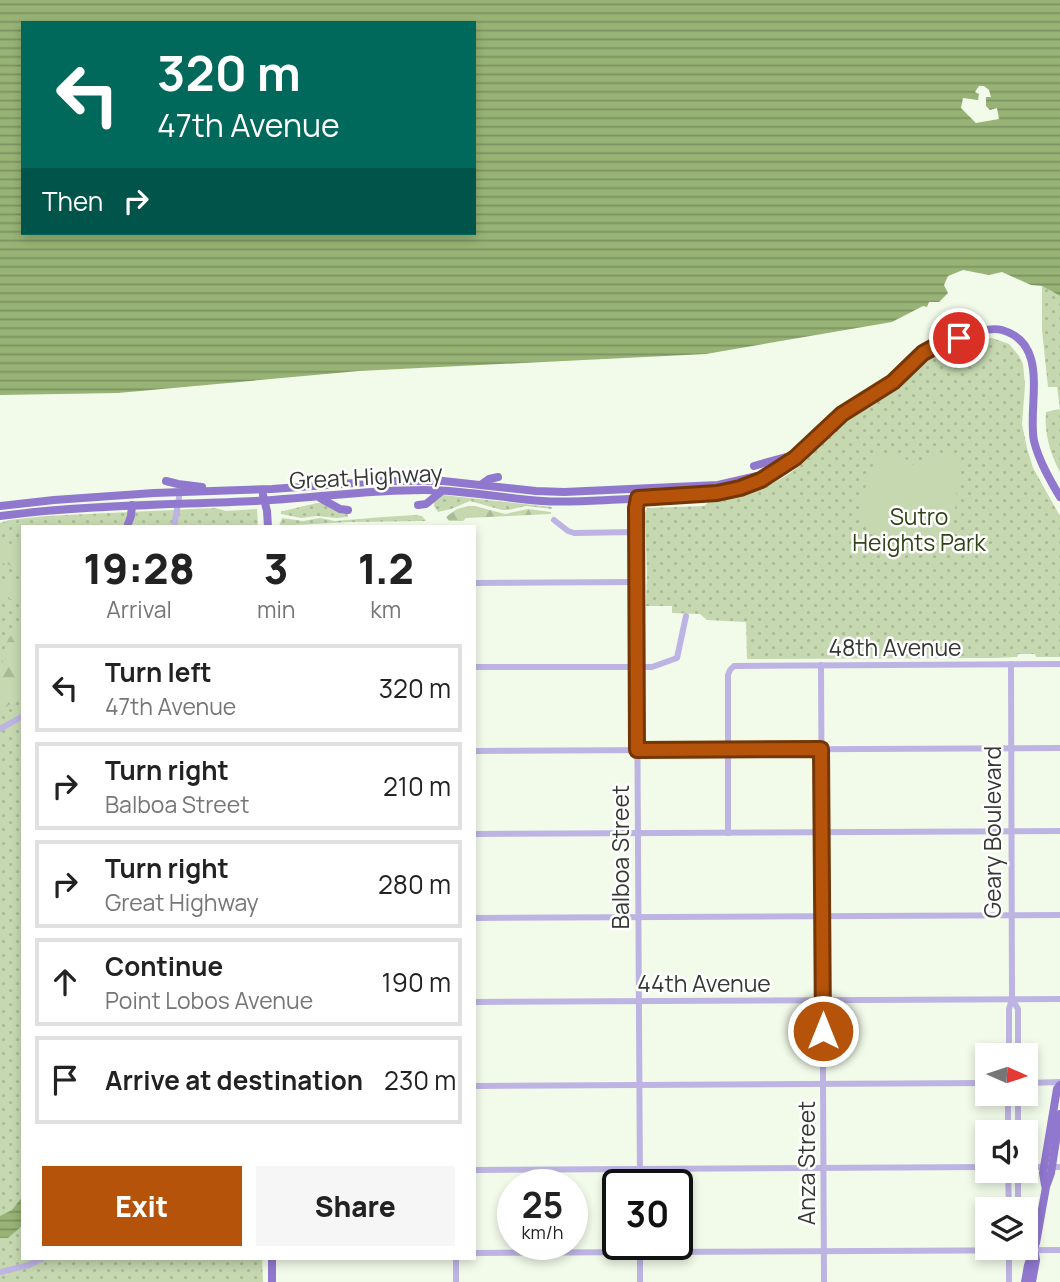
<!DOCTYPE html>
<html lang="en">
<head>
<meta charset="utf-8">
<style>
	body { margin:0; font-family:Manrope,sans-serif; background:#f6f6f6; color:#222; height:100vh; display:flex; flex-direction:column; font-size:26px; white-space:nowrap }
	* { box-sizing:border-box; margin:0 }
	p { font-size:23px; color:#767676 }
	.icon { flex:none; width:38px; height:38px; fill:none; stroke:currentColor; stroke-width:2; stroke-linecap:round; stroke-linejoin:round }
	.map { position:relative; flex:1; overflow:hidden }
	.side { position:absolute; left:21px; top:525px; width:455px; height:735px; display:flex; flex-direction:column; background:#fff; border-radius:0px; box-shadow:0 4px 10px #0003 }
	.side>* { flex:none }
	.top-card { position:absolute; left:21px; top:21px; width:455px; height:214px; border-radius:0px; box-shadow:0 4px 10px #0003; background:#00695c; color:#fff; overflow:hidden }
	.needle { width:46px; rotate:93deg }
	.tools { position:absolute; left:975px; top:1043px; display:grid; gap:14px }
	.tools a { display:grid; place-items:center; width:63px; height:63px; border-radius:0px; background:#fff; box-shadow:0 4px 10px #0003; font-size:35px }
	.speed { position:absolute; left:497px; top:1169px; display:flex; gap:14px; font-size:35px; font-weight:700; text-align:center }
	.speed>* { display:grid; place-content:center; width:91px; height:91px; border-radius:50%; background:#fff; box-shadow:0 4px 10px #0003; line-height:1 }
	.speed small { font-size:18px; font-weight:400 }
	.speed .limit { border:4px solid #111; border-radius:10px; background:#fff; color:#111 }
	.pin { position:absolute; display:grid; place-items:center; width:60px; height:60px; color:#fff; margin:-30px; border:4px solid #fff; border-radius:50%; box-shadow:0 2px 7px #0007 }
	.me { position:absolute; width:77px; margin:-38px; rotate:0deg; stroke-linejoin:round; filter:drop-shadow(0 0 5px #0008) }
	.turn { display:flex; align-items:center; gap:24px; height:147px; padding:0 21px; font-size:32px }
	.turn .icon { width:91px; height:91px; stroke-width:2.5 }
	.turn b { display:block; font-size:49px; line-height:60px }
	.then { display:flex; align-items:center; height:66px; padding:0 21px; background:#0003; gap:14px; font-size:26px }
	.eta { display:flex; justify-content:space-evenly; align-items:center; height:119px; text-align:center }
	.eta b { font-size:42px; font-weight:800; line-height:49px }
	.action { display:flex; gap:14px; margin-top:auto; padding:14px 21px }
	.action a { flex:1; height:80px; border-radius:0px; background:#b45309; color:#fff; font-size:28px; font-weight:800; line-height:80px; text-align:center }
	.action a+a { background:#f6f6f6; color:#222 }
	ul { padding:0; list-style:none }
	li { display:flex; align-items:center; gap:21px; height:88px; margin:0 14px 10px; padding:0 7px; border:4px solid #e0e0e0; border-radius:0px }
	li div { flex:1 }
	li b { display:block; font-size:26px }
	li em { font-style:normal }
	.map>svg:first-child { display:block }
</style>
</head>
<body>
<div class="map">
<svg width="1060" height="1282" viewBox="0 0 1060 1282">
	<defs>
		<pattern id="grass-dots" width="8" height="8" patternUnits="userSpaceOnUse" patternTransform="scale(1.75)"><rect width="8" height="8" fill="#c5d8b0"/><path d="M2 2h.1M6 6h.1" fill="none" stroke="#aaba98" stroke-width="1.8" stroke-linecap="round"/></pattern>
		<pattern id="forest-firs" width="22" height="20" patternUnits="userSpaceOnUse" patternTransform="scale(1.75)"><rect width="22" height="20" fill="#c5d8b0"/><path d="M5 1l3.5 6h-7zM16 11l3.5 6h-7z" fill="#aaba98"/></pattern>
		<pattern id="water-rules" width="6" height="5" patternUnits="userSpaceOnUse" patternTransform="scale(1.75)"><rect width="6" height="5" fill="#97b375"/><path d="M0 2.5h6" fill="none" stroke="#7c9361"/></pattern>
	</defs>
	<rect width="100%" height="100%" fill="#f2fbea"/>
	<g fill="url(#grass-dots)">
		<path d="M1042,286L1060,296V472C1050,454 1044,432 1046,412L1060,409L1057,387H1048L1042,330Z"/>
		<path d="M992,338L1009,344L1019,356L1023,364L1025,385L1022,424L1027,448L1033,468L1060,516V657H1036L1035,654H1018L1017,657L996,658L747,659L746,622L707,620L700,614L672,613V606H646L647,574L645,513L647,508L705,506L708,502C742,497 775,487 802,464C817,451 830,435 845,423C860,410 878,402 894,390C905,383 912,371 921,364C935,353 975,338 992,338Z"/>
		<polygon points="443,495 552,507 552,509 526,506 508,510 502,510 470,501 451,509 438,512 434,506 434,501"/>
		<polygon points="317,503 323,503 347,512 348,517 336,518 317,516 301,518 281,514 281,511 283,511"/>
		<polygon points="215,508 226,511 257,509 258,527 23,527 23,1258 262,1258 263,1282 0,1282 0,523 9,520 46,516"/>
		<polygon points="415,515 422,516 426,521 349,522 279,526 282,518 303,521 320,518 335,521 383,517"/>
	</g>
	<g fill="url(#forest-firs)">
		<polygon points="468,506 475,506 505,514 528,509 551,512 551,514 466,518 463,521 449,521 446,517 457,509"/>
		<polygon points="0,536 6,543 23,547 23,572 7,564 0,563"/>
		<polygon points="0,581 23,585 23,601 0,598"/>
		<path d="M23,626V696L0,711C0,692 1,659 7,642C10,634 16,629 23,626Z"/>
	</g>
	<path fill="#c5d8b0" d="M944,452L959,460C956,491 957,524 945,553L904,537L884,542L876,539L864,523L861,502L877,453C887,454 896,459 905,458L912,465Z"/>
	<g fill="url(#water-rules)" fill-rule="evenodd">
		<path d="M0,0H1060V296L1042,286L1031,285L1002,272L989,275L963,270L948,276L944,285L948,293L939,302H929L927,307L923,306L892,322L706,354L359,371L118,393L0,395ZM23,23H474V233H23ZM979,86H984L989,90L991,97H986V106L990,110L997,108L999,119L976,123L961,108L963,98L978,100L979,94L975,92Z"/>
		<polygon points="23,1196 23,1225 8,1238 0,1238 0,1216 12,1210"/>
	</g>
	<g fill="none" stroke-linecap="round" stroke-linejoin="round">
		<g stroke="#beb4e3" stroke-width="6">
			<polyline points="638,497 636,507 640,1185"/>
			<polyline points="554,520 568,531 574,533 636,532"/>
			<polyline points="174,527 180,492"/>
			<polyline points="474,583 636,582"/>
			<polyline points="821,665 824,1282"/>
			<polyline points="474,667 652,667 677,658 686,616"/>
			<polyline points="0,729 23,716"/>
			<polyline points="474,751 1060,748"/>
			<polyline points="728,833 728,675 730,670 734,666 1060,664"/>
			<polyline points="474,834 1060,831"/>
			<polyline points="474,918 1060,915"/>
			<polyline points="1012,999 1018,1009 1018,1055"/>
			<polyline points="474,1002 1060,999"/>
			<polyline points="1009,1055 1009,1009 1012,999 1011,664"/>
			<polyline points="1026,1083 1060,1082"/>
			<polyline points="474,1086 987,1083"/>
			<polyline points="1008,1094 1008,1132"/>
			<polyline points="1018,1094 1018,1132"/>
			<polyline points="1026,1167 1060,1167"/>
			<polyline points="474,1170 987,1167"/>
			<polyline points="1008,1171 1009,1209"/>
			<polyline points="1018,1171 1018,1209"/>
			<polyline points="640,1244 640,1282"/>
			<polyline points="1009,1249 1009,1282"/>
			<polyline points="474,1253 1060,1250"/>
			<polyline points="456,1258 456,1282"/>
			<polyline points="0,1272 29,1265 43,1258"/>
		</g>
		<g stroke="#9078ce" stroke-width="8">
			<polyline points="754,466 786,457 795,458"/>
			<polyline points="166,481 178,484 202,487"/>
			<polyline points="482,484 489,479 498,477"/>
			<polyline points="263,495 267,511 268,527"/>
			<polyline points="320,498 340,509 348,510"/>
			<polyline points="418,505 426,504 442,491"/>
			<polyline points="0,506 54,500 154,493 272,489 382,481 443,481 536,491 564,492 718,485 765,474"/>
			<path d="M0,516C85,505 170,505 256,501C312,498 368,490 424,490C464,490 503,498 542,501C571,503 600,500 629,499C668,497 710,498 747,486C784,474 808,443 836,419C852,405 871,397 888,385C901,377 909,364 920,355C935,344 984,325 1002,330C1051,344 1027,406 1034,441C1039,461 1050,480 1060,497"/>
			<polyline points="127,527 131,516 132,505"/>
			<polyline points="1045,1185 1043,1173 1057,1089 1060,1085"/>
			<polyline points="1026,1232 1034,1232 1038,1228"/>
			<polyline points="272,1258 272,1282"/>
			<polyline points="1025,1282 1028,1265 1036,1243 1046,1187 1051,1173 1060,1114"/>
			<polyline points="1032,1282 1036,1260 1035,1254"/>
		</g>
	</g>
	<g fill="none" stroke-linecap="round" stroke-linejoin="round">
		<g stroke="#753606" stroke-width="18">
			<polyline id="route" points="823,1031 821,749 637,750 636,508 638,498 717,493 740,488 761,480 795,458 842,414 893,382 923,353 934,347 959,338"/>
		</g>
		<use href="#route" stroke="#b45309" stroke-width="12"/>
	</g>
	<g text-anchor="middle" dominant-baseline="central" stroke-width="5" stroke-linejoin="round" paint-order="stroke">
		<g font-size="23" fill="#353832" stroke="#fff">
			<text transform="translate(366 476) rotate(-3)">Great Highway</text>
			<text x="895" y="647">48th Avenue</text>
			<text transform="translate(992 832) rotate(-90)">Geary Boulevard</text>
			<text transform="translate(620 857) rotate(-90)">Balboa Street</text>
			<text x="704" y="983">44th Avenue</text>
			<text transform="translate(806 1163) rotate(-90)">Anza Street</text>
		</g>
		<g font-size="23" fill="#314316" stroke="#fff">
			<text x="919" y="516">Sutro<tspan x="919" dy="26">Heights Park</tspan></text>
		</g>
	</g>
</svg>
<div class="tools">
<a><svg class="needle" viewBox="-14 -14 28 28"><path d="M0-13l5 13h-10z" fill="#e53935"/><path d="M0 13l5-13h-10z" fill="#767676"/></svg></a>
<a><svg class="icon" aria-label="sound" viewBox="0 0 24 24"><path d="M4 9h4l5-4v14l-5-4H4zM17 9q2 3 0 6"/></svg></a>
<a><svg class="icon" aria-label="layers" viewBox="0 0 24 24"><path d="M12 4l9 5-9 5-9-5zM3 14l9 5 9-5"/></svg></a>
</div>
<div class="speed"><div>25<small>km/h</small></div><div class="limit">30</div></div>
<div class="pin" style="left:959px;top:338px;background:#d93025"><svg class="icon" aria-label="arrive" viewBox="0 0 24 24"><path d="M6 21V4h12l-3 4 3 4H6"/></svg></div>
<svg class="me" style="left:823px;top:1031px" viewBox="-20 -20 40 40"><circle r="17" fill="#b45309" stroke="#fff" stroke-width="3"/><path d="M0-11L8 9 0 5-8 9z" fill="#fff"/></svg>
<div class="top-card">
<div class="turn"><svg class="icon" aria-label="left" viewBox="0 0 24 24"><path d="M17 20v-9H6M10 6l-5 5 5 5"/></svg><div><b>320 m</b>47th Avenue</div></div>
<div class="then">Then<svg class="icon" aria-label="right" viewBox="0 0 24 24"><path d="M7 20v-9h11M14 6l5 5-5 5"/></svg></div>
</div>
<section class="side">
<div class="eta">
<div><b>19:28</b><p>Arrival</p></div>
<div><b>3</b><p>min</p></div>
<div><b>1.2</b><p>km</p></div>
</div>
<ul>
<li><svg class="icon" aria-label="left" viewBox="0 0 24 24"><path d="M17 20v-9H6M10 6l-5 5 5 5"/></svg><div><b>Turn left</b><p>47th Avenue</p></div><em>320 m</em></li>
<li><svg class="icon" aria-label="right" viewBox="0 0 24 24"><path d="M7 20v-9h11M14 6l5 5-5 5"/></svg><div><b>Turn right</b><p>Balboa Street</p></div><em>210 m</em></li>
<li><svg class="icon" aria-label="right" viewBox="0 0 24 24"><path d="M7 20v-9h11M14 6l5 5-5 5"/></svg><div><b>Turn right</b><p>Great Highway</p></div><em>280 m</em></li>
<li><svg class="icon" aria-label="ahead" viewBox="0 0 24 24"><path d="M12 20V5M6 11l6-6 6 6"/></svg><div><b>Continue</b><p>Point Lobos Avenue</p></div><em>190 m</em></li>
<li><svg class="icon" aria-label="arrive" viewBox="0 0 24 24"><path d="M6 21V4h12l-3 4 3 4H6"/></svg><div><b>Arrive at destination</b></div><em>230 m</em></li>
</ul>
<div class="action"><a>Exit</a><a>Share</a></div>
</section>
</div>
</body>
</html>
